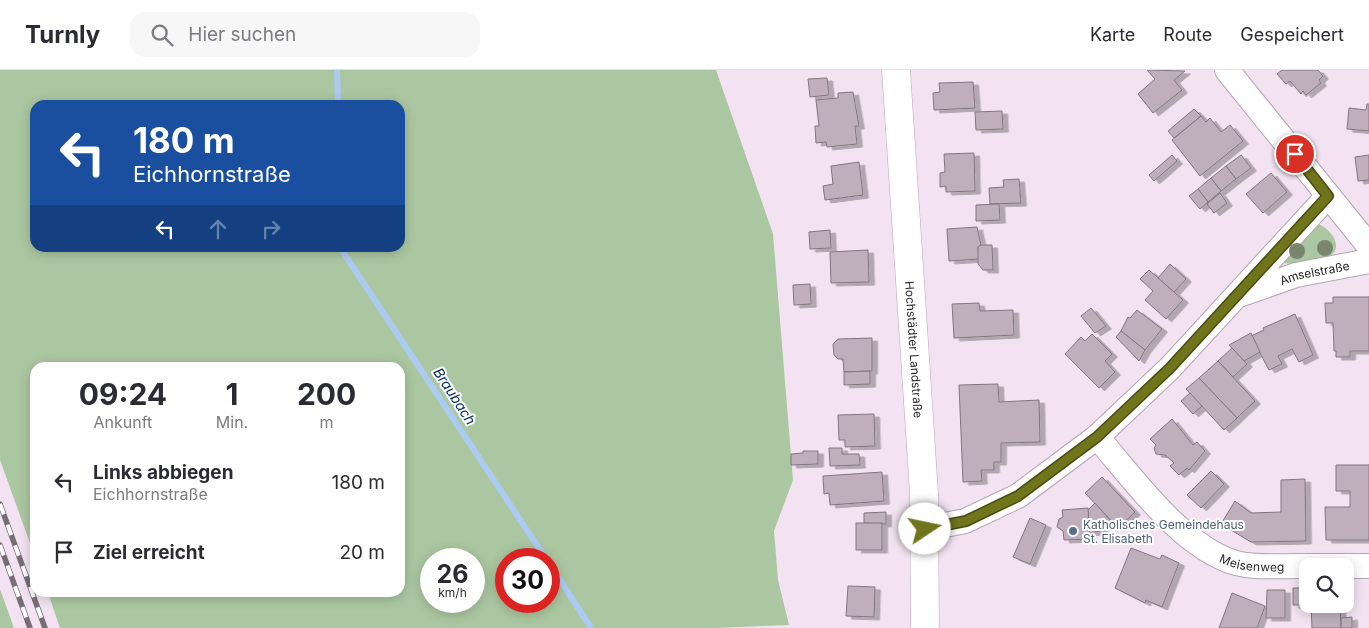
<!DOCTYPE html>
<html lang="de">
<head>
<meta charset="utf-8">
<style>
	body { margin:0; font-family:Inter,sans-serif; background:#f7f7f7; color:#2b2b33; height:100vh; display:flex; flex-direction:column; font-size:19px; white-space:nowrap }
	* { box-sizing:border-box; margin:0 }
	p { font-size:16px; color:#7c7c81 }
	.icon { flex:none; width:28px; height:28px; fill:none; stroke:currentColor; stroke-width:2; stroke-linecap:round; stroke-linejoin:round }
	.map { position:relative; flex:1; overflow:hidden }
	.sheet { position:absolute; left:30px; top:292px; width:375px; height:235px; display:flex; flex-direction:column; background:#fff; border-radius:15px; box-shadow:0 2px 12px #0003 }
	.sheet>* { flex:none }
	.hud { position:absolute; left:30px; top:30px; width:375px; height:152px; border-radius:15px; box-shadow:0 2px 12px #0003; background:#1a4fa0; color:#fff; overflow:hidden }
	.buttons { position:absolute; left:1299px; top:488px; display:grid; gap:10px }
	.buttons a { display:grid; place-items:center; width:55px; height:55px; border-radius:10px; background:#fff; box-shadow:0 2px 12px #0003; font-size:25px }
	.speed { position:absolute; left:420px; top:478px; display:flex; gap:10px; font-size:25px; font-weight:700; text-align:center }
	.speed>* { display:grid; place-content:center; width:65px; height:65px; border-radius:50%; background:#fff; box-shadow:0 2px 12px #0003; line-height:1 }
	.speed small { font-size:12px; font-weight:400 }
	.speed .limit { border:8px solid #d22; background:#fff; color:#111 }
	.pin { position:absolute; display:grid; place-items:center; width:42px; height:42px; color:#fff; margin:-21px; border:2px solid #fff; border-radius:50%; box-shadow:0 1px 5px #0007 }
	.me { position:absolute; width:55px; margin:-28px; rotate:79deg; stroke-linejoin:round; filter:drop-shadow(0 0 4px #0008) }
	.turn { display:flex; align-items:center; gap:18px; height:105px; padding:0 20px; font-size:22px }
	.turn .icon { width:65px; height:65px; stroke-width:2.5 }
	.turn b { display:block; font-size:35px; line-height:42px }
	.lanes { display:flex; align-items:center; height:48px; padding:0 20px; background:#0003; justify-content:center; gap:25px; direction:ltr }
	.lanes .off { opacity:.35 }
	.eta { display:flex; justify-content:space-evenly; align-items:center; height:85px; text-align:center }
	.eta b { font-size:30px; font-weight:700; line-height:35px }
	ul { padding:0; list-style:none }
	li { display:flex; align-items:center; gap:15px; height:70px; padding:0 20px }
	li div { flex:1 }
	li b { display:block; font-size:19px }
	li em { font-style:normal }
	header { display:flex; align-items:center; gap:30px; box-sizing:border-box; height:70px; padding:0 25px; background:#fff; border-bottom:1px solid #e1e1e2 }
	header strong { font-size:24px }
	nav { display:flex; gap:28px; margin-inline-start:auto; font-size:18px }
	.search { width:350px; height:45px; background:#f7f7f7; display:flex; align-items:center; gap:12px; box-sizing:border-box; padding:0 18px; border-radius:15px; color:#7c7c81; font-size:19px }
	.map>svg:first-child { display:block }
</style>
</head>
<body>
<header>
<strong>Turnly</strong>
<div class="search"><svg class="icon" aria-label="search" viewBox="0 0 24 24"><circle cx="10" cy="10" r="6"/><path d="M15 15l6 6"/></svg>Hier suchen</div>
<nav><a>Karte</a><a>Route</a><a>Gespeichert</a></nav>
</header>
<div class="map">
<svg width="1369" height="558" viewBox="0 0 1369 558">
	<defs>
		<filter id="shadow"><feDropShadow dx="5.5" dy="3" stdDeviation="0" flood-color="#0004"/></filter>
	</defs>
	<rect width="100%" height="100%" fill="#f3e3f2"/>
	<g fill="#abc7a1" fill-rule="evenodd">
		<path d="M0,0H716L773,164L793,410L774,461L778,510L789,555L715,558H60L48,523L400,522V298H35V487L0,390ZM35,35H400V178H35ZM431,489H474V531H431ZM506,489H549V531H506Z"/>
		<path d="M1318,154C1330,158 1346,178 1328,187C1317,192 1296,195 1284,193L1283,184Z"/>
		<polygon points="0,519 14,558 0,558"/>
	</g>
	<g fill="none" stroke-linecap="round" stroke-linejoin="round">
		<g stroke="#accbf2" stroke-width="6">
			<polyline points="337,0 338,35"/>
			<polyline points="343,178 343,182 546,489"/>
			<polyline points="549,493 591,558"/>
		</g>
	</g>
	<g fill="#bfafbd" stroke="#837482" filter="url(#shadow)">
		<polygon points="1147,0 1185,1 1174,10 1182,20 1153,43 1138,24 1155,9"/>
		<polygon points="1282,0 1318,0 1323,6 1319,10 1321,13 1306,25 1303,21 1301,24 1290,11 1286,14 1277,4"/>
		<polygon points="827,8 829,25 810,27 808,9"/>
		<polygon points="973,12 975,38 934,40 933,23 940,22 939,13"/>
		<polygon points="853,22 859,56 855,56 857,74 827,77 826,72 816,73 815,56 819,56 816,30 838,28 838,23"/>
		<polygon points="1367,34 1369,34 1369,61 1347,59 1349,38 1366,40"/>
		<polygon points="1194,39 1201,46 1174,68 1168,61"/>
		<polygon points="1002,41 1003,59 976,60 975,42"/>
		<polygon points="1201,46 1206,52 1210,48 1221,62 1230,55 1243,71 1200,106 1172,70"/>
		<polygon points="974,83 975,121 946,122 946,116 940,117 940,103 945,102 944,84"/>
		<polygon points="1172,85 1177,91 1154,111 1149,105"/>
		<polygon points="1241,85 1251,98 1236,109 1226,96"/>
		<polygon points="1369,85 1369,110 1358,111 1355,87"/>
		<polygon points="859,92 863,125 825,130 823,116 833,114 831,96"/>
		<polygon points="1226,96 1236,109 1221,121 1211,108"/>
		<polygon points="1271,103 1287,122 1263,143 1246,124"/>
		<polygon points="1211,108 1221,121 1208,132 1198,119"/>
		<polygon points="1019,109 1021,133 990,134 989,118 1004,117 1003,110"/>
		<polygon points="1198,119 1208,132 1200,139 1189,126"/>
		<polygon points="1220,123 1227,133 1214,143 1207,134"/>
		<polygon points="999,134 1000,150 976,151 976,135"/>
		<polygon points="977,157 981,175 978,177 979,189 949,191 947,159"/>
		<polygon points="830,160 831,178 810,179 809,162"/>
		<polygon points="981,175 992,175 993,200 983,200 978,194 978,177"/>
		<polygon points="868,180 869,212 831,213 830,182"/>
		<polygon points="1170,194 1186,209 1174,222 1158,208"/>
		<polygon points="1149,200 1183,230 1166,249 1145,230 1153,221 1140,209"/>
		<polygon points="810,214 811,234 794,235 793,215"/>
		<polygon points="1333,227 1369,227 1369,281 1350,281 1350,287 1336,287 1336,281 1334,281 1333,253 1326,253 1325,233 1333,233"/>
		<polygon points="979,233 980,241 1013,240 1014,265 954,268 952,234"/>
		<polygon points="1091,238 1106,256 1095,263 1081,246"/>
		<polygon points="1137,240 1162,259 1145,280 1121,261 1128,247 1130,248"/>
		<polygon points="1295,244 1313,285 1299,292 1292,279 1278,286 1282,294 1269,300 1251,266 1264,260 1263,258"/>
		<polygon points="1121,261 1145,280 1139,291 1116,267"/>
		<polygon points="1251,263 1260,282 1244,291 1229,275"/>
		<polygon points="1092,264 1112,284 1105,291 1115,302 1099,318 1065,284 1081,267 1085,271"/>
		<polygon points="872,268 872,301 844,302 843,289 838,289 834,285 833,274 838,269"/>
		<polygon points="1232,278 1247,294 1233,307 1218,291"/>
		<polygon points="1218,291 1255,331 1237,348 1199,308"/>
		<polygon points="870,301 870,314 844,315 844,302"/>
		<polygon points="1199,308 1237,348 1224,360 1186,319"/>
		<polygon points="998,314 999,332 1039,330 1040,372 1001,373 1001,392 994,392 994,400 981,400 982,411 963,412 959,315"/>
		<polygon points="1190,323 1202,336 1193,344 1181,331"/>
		<polygon points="874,344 875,376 845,377 845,370 839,370 838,345"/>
		<polygon points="1172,349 1193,375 1197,372 1205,381 1189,400 1187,398 1179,405 1170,396 1174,393 1172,391 1165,385 1156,384 1154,378 1156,375 1150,369"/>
		<polygon points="829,378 842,378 842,384 859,384 860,395 830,396"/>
		<polygon points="803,381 818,381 818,394 791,395 791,384 803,383"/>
		<polygon points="1336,395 1369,395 1369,470 1326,470 1325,437 1350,437 1350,421 1336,421"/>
		<polygon points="1211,401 1224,414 1201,438 1187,425"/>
		<polygon points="882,402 884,431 830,435 829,423 824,424 823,406"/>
		<polygon points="1102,407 1135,442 1118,458 1085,423"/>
		<polygon points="1305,409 1306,471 1251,472 1221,454 1235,431 1251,443 1281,442 1281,410"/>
		<polygon points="1095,433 1110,450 1100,461 1089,463 1088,440"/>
		<polygon points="1088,438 1090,469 1064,470 1063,461 1057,457 1059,449 1063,447 1062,440"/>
		<polygon points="886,442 886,454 864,453 864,443"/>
		<polygon points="1030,448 1046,455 1030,494 1013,487"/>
		<rect x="856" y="453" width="26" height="27"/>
		<polygon points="1131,478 1160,489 1162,485 1179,493 1162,537 1146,530 1145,533 1115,518"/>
		<polygon points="848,516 875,517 874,547 846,546"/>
		<polygon points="1293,518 1308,518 1308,534 1340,534 1341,558 1312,558 1311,535 1293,535"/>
		<polygon points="1267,520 1285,520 1285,548 1266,548"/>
		<polygon points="1232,523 1265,536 1257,558 1219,558"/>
		<polygon points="1352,547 1352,558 1341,558 1341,548"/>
	</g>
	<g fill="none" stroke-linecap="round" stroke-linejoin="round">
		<g stroke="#b4a5b3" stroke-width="26">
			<g id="street">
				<polyline points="1227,0 1369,176"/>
				<path id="s1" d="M1239,225L1296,205L1369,191"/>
				<path id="s2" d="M1097,367C1133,408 1182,478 1236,493C1255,498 1277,496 1297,496C1321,496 1345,496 1369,496"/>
				<polyline points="925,459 965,451 1018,426 1097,367 1170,298 1328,126"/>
			</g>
		</g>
		<g stroke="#b4a5b3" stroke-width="29">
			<g id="secondary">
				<path id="s3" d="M896,0L924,423L925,558"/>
			</g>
		</g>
		<use href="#street" stroke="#fff" stroke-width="24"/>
		<use href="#secondary" stroke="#fff" stroke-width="28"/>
		<g stroke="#766d76" stroke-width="5.5">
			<g id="rail">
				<polyline points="0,434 45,558"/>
				<polyline points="0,475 30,558"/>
			</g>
		</g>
		<use href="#rail" stroke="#fff" stroke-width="4" stroke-dasharray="11" stroke-linecap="butt"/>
	</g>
	<g fill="#78866d">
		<circle cx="1325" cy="178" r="8"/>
		<circle cx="1297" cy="181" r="8"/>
	</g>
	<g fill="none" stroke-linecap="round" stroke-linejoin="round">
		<g stroke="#494c12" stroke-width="12">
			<polyline id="route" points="925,459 966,451 1018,426 1097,367 1170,298 1328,126 1295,84"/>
		</g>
		<use href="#route" stroke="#70751c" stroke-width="9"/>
	</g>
	<circle fill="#5c6f8a" stroke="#fff" stroke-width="2" cx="1073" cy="461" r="5"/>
	<g text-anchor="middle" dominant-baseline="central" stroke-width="4" stroke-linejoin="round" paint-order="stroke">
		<g font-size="12" fill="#2a252a" stroke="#fff">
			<text stroke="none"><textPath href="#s1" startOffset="79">Amselstraße</textPath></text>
			<text stroke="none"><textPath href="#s3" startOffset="280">Hochstädter Landstraße</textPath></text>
			<text stroke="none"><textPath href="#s2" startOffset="206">Meisenweg</textPath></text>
		</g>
		<g font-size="12" fill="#4e5e75" stroke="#fff" text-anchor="start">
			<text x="1083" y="454">Katholisches Gemeindehaus<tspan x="1083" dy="14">St. Elisabeth</tspan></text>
		</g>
		<g font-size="14" font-style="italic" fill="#032d5c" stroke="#fff">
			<text transform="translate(455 326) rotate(57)">Braubach</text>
		</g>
	</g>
</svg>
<div class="buttons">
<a><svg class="icon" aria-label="search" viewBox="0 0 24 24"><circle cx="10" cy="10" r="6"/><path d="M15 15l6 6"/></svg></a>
</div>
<div class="speed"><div>26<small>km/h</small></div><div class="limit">30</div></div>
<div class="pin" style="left:1295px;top:84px;background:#d93025"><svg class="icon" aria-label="arrive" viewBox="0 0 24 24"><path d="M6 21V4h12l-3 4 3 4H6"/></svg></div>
<svg class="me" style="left:925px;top:459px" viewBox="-20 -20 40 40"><circle r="19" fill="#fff"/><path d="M0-13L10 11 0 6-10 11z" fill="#70751c"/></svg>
<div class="hud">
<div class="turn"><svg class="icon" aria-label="left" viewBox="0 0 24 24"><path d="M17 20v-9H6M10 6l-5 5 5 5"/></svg><div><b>180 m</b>Eichhornstraße</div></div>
<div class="lanes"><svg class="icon" aria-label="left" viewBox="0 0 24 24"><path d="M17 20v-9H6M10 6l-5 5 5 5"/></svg><svg class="icon off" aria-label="ahead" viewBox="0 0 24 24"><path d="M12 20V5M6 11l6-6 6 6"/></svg><svg class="icon off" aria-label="right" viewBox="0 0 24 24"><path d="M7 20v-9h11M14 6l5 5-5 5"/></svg></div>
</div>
<section class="sheet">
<div class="eta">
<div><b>09:24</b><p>Ankunft</p></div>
<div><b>1</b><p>Min.</p></div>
<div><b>200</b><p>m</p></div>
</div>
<ul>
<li><svg class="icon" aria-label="left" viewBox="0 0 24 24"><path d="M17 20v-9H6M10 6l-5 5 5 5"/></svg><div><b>Links abbiegen</b><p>Eichhornstraße</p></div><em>180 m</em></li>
<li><svg class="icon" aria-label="arrive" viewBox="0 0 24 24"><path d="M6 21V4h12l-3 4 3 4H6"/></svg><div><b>Ziel erreicht</b></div><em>20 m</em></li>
</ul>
</section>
</div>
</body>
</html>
